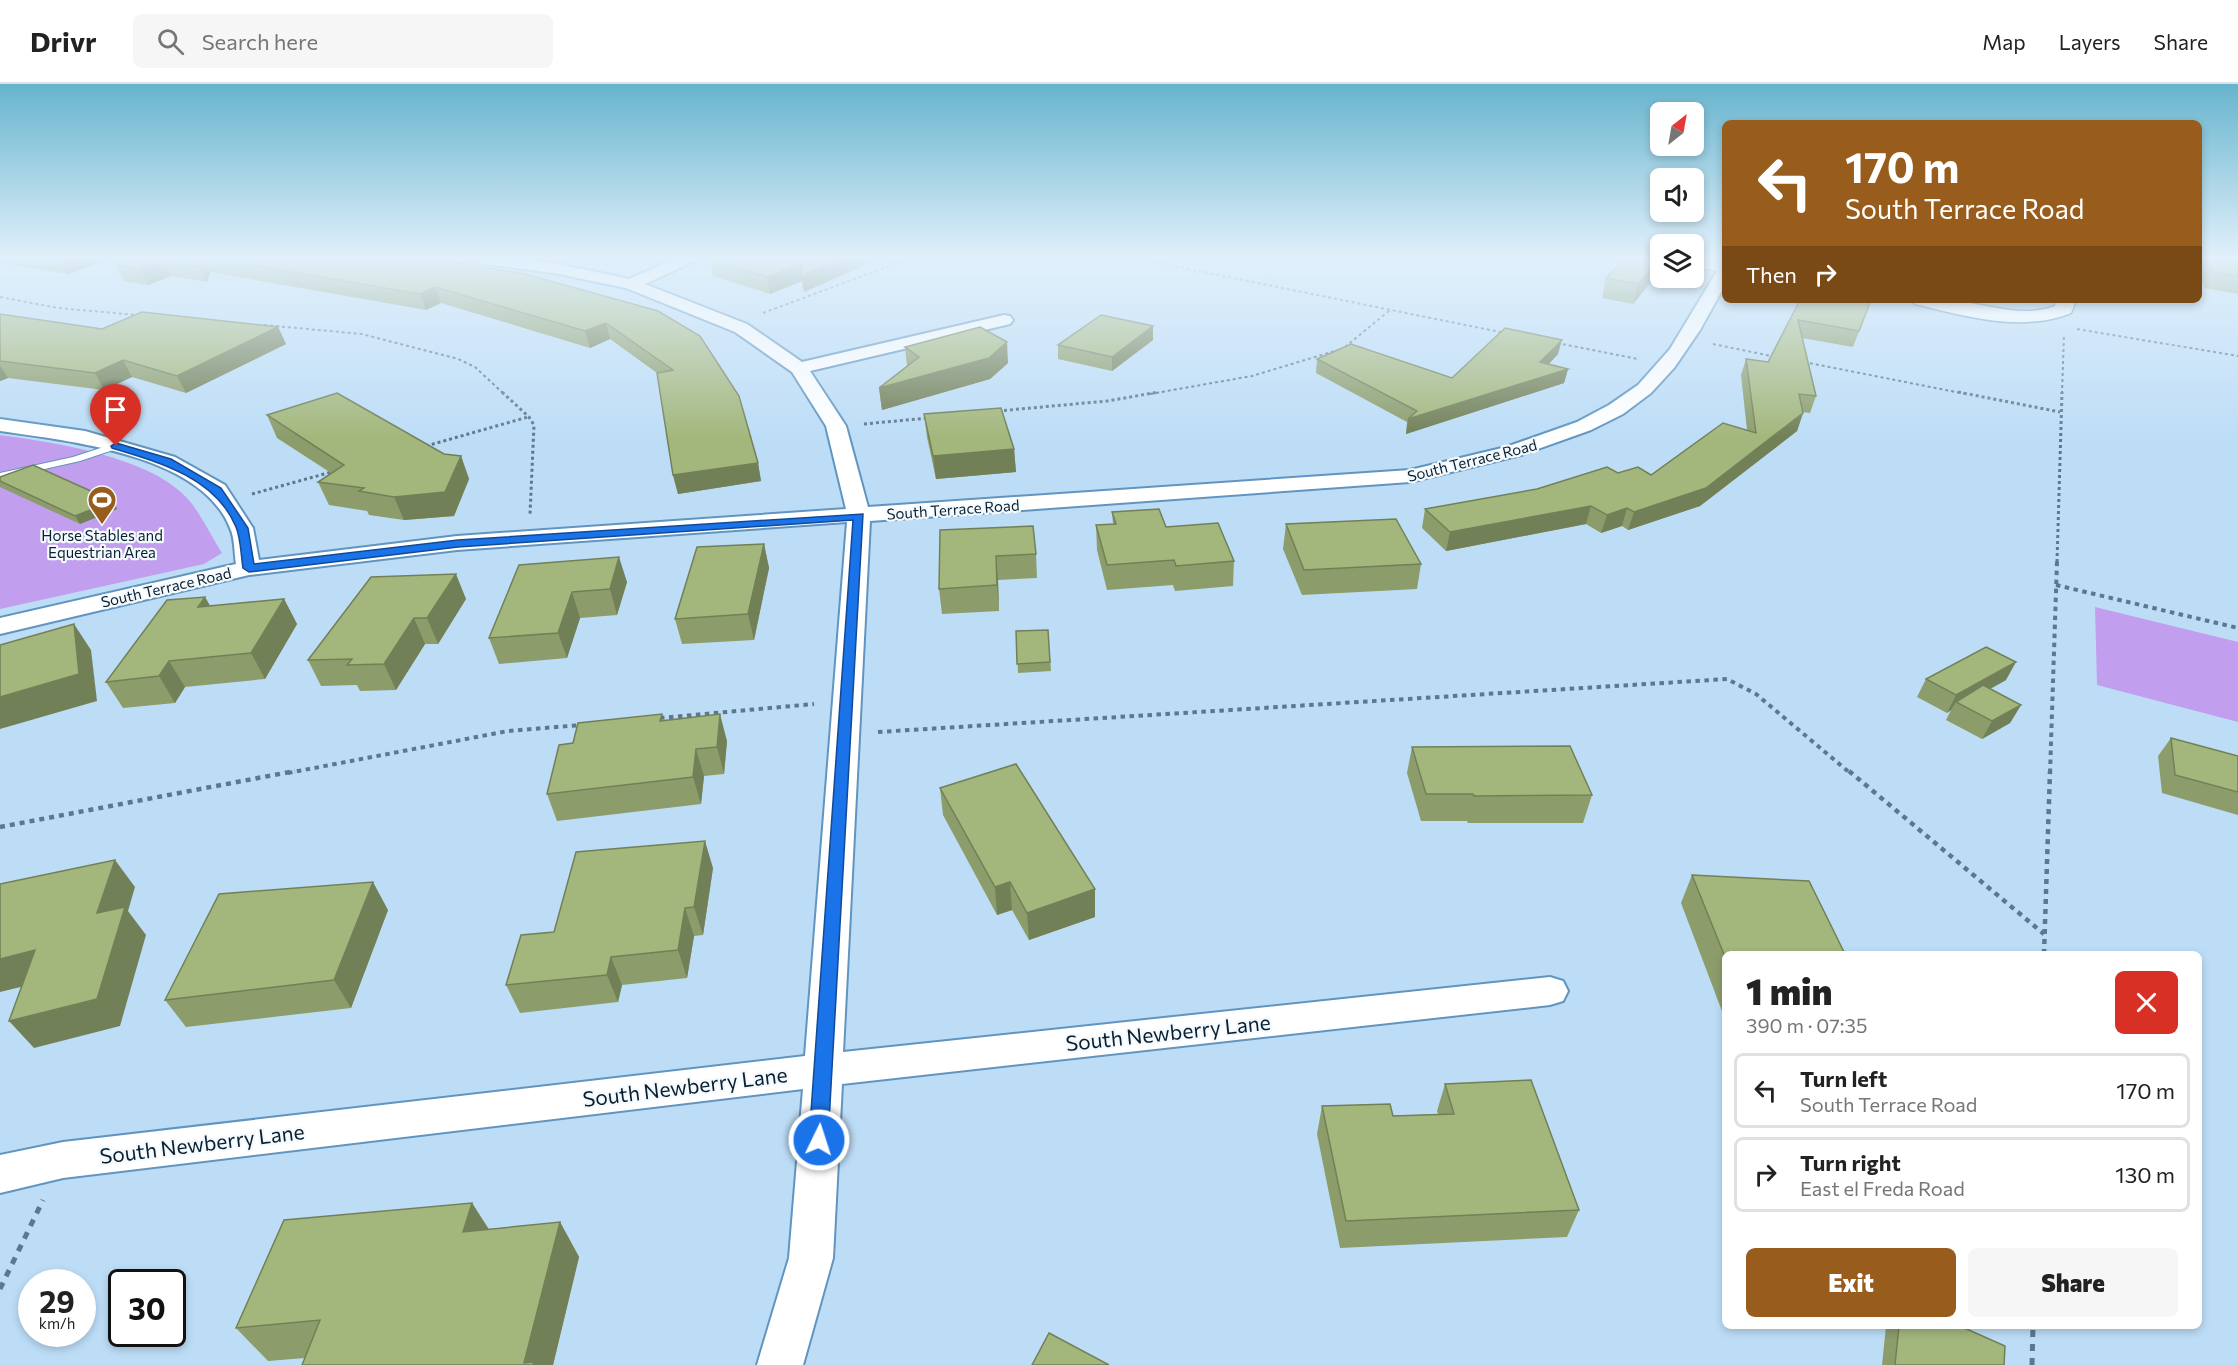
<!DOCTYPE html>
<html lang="en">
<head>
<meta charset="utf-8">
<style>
	body { margin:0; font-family:Commissioner,sans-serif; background:#f6f6f6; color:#222; height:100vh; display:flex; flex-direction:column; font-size:22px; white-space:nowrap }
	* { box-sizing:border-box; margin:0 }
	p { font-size:20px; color:#767676 }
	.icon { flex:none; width:33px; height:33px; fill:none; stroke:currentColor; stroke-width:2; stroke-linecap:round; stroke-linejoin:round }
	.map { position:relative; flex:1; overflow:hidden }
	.drawer { position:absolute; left:1722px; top:867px; width:480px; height:378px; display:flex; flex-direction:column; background:#fff; border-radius:9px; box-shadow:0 3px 9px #0003 }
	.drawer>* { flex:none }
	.guide { position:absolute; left:1722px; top:36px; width:480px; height:183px; border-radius:9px; box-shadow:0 3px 9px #0003; background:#985d1c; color:#fff; overflow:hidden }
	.needle { width:39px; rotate:31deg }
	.controls { position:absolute; left:1650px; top:18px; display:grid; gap:12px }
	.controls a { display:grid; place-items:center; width:54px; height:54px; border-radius:9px; background:#fff; box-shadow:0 3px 9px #0003; font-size:30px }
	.speed { position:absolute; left:18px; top:1185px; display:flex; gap:12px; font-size:30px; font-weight:700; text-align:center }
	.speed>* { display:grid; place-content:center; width:78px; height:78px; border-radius:50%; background:#fff; box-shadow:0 3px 9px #0003; line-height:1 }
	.speed small { font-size:15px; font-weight:400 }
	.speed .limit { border:3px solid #111; border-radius:9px; background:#fff; color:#111 }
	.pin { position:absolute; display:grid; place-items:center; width:51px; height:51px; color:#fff; margin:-62px -26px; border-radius:50% 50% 50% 0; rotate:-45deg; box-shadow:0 0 6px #0007 }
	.pin .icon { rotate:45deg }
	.me { position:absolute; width:66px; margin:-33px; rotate:4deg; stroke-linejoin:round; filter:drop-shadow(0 0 4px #0008) }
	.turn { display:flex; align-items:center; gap:21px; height:126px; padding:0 24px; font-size:27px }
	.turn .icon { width:78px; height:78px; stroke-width:2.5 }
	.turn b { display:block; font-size:42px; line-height:51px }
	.then { display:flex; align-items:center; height:57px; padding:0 24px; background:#0003; gap:12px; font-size:22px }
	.round { display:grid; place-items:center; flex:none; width:63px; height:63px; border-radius:9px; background:#f6f6f6 }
	.overview { display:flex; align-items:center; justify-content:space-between; height:102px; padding:0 24px }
	h1 { font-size:36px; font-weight:800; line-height:45px }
	.action { display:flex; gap:12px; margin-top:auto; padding:12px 24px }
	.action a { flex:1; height:69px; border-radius:9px; background:#985d1c; color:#fff; font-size:24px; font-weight:800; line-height:69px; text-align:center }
	.action a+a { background:#f6f6f6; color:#222 }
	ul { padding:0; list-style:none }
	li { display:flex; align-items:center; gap:18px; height:75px; margin:0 12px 9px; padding:0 12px; border:3px solid #e0e0e0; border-radius:9px }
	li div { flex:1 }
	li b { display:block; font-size:22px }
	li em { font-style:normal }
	header { display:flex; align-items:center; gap:36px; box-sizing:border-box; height:84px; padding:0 30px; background:#fff; border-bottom:2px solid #e0e0e0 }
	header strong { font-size:28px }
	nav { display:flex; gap:33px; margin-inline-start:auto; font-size:21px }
	.search { width:420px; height:54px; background:#f6f6f6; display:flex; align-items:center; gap:15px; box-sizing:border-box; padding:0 21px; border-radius:9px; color:#767676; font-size:22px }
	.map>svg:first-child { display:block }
</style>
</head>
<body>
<header>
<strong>Drivr</strong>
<div class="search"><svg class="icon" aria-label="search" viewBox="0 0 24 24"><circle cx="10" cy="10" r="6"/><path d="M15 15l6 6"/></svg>Search here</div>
<nav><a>Map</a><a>Layers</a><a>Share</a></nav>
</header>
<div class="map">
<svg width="2238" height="1281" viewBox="0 0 2238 1281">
	<rect width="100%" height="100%" fill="#bdddf7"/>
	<g fill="#c19eee">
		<path d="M0,351C53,358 151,373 188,415C201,430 211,452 222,469L204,480L0,525Z"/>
		<polygon points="2095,523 2238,558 2238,638 2097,601"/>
	</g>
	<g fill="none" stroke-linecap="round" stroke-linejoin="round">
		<g stroke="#6195bf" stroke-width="2">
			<polygon id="service" points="116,359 121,362 119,364 80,377 0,395 0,389 73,373"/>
		</g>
		<g stroke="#6195bf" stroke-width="4">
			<path id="minor" d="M472,174H514L559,180L629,195L677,174H697L695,177L645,200L747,240L802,278L1004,231L1010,232L1013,236L1010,240L810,287L846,342L868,423L1410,386L1506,363L1577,338L1609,321L1638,301L1670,265L1717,187L1725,182V201L1700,246L1674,284L1651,309L1623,330L1591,346L1521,371L1410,398L870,437L843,968L1550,893L1563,897L1568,907L1563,917L1550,921L842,1000L833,1174L803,1281H757L789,1174L803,1005L63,1094L0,1109V1071L63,1058L805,972L847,438L457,466L249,491L0,550V534L236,480C234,469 235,454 230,444C201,370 68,357 0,347V335L85,347L175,373L225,401L253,444L259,476L457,452L846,425L826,342L792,288L735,248L626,204L559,190L479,179Z"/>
		</g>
		<g stroke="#6195bf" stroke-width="3">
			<g id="tertiary">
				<polygon points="1694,174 1725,178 1725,188 1694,183"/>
				<path d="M1912,216C1925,216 1937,215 1950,216C1984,219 2021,235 2055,222L2056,216H2076L2071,229C2022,249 1964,232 1915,220Z"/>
			</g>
		</g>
		<g stroke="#5d788d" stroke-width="2" stroke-dasharray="3 3" stroke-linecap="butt">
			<polyline points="1134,174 1505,249"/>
			<polyline points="0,213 58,224 137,231"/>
			<polyline points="763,229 911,174"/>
			<polyline points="264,241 362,250 458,275 475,283 504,310"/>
			<polyline points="2077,245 2238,272"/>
			<polyline points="1557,259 1638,275"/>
			<polyline points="1713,260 1776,273"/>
			<polyline points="1345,263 1390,226"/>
			<polyline points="1804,278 1966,310"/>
			<polyline points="1150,310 1252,292 1338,266"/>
			<polyline points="2062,310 2064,250"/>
		</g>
		<g stroke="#5d788d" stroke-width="3" stroke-dasharray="3 3" stroke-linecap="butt">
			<polyline points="502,308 529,333 534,341 530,430"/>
			<polyline points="1958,308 2060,328"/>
			<polyline points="998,327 1107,317 1159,308"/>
			<polyline points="864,340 928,334"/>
			<polyline points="426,362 528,333"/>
			<polyline points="252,410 335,387"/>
			<polyline points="2057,478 2062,308"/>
		</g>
		<g stroke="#5d788d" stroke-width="4" stroke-dasharray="4.5 4.5" stroke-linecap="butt">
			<polyline points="2056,501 2238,544"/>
			<polyline points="660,634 814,620"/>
			<polyline points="878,648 1727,595 1756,610 1850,689"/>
			<polyline points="288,689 508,647 581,641"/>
			<polyline points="2050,689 2057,477"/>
		</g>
		<g stroke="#5d788d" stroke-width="4.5" stroke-dasharray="5 5" stroke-linecap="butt">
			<polyline points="1849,687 2044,850"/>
			<polyline points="0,743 295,687"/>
			<polyline points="2044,870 2050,687"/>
		</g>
		<g stroke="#5d788d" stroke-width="5" stroke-dasharray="7 7" stroke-linecap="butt">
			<polyline points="0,1205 43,1116"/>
			<polyline points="2032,1281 2033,1242"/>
		</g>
		<use href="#service" fill="#fff" fill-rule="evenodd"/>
		<use href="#minor" fill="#fff" fill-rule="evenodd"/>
		<use href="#tertiary" fill="#fff" fill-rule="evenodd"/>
	</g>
	<g fill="#8c9d6b">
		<polygon points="0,174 114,174 67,190 0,179"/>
		<polygon points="116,174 454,174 455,178 658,227 758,379 761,397 678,410 673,391 657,289 610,255 590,264 441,219 426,226 210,188 207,198 171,192 148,201 124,197 116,181"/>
		<polygon points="880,174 804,208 802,197 770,210 713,192 710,176"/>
		<polygon points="1660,174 1660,187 1633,220 1602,214 1606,194"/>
		<polygon points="2199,174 2238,174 2238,210 2204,204 2203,198 2199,198"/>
		<polygon points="1800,216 1871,216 1853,263 1802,254 1816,312 1810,329 1803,328 1803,329 1797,347 1700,422 1628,446 1622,442 1601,449 1586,440 1446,467 1422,444 1425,425 1537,405 1618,389 1651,391 1747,346 1741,291 1746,275 1768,278"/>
		<polygon points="0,230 102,245 278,243 286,260 186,309 132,293 104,306 8,294 0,297"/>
		<polygon points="1153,256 1112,287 1058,275 1058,261"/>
		<polygon points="905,263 1008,279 990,295 882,326 879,304 907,282"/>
		<polygon points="1558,270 1549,280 1568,285 1564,299 1406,350 1407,338 1316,289 1317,275 1452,294"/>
		<polygon points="924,330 1014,365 1016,388 936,395 927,353"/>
		<polygon points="267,331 444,370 461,372 469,395 454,432 404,436 369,431 367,427 329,421 318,398 331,389 277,354"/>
		<polygon points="0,393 113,417 117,425 80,440 0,403"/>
		<polygon points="1112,428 1166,443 1234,477 1233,502 1175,507 1173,501 1107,506 1097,466 1096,441 1113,440"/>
		<polygon points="1286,440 1421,480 1417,505 1302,511 1283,465"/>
		<polygon points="940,446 1036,470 1037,494 998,496 999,527 942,530 939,505"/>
		<polygon points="764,460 769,484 754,556 682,560 675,535"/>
		<polygon points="519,481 627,498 617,531 580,534 567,574 499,580 489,554"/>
		<polygon points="371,493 466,515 438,560 425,560 396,606 360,607 357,601 321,602 308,576"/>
		<polygon points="205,513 210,522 284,515 297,540 265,595 185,603 175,619 123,624 106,598"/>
		<polygon points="1048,546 1051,587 1018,589 1016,547"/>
		<polygon points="1926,595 2006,596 1990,605 2021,621 2010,639 1982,655 1946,636 1951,626 1947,629 1917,613"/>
		<polygon points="664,637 727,657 724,690 704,692 701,720 557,737 547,710 573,659"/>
		<polygon points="2171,654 2238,672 2238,731 2162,709 2158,672"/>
		<polygon points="1412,663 1592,711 1583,739 1468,739 1467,737 1421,737 1407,689"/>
		<polygon points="940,704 1095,833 1029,856 1012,826 997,831 943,731"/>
		<polygon points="713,784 703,851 694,852 687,894 622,901 618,918 520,929 506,901 554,848"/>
		<polygon points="1692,791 1725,870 1725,935 1681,819"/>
		<polygon points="388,826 351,924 186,943 165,916"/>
		<polygon points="1445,1000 1579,1126 1567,1153 1340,1164 1317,1050 1322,1022 1393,1032 1438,1030 1437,1027"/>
		<polygon points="472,1119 489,1145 560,1138 579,1173 553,1281 302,1281 305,1274 268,1277 236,1244"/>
		<polygon points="1886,1242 1960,1242 2004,1281 1882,1281"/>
	</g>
	<g fill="#728057">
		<polygon points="72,174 114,174 67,190 61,178"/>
		<polygon points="203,174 210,188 207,198 200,183"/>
		<polygon points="444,174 454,174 458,185 441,176"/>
		<polygon points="842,174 880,174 804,208 802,197 770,210 767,193 802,180"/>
		<polygon points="1660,174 1660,187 1633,220 1638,200"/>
		<polygon points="164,177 171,192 148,201 140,185"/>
		<polygon points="435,203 441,219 426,226 420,210"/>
		<polygon points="606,239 610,255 590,264 585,247"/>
		<polygon points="1153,242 1153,256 1112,287 1112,273"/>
		<polygon points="278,243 286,260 186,309 177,292"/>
		<polygon points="1562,256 1558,270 1537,292 1540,278"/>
		<polygon points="1007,258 1008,279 990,295 882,326 879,304"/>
		<polygon points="123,276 132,293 104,306 95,289"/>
		<polygon points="0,281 8,294 0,297"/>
		<polygon points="1568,285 1564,299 1406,350 1408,335"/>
		<polygon points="1803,329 1797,347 1700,422 1628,446 1634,428"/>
		<polygon points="1014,365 1016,388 936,395 933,372"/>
		<polygon points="461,372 469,395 454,432 404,436 394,413"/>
		<polygon points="758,379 761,397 678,410 673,391"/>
		<polygon points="113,417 117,425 80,440 75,432"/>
		<polygon points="1591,422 1586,440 1446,467 1450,448"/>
		<polygon points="1627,424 1622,442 1601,449 1607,431"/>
		<polygon points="764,460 769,484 754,556 748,530"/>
		<polygon points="996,472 998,496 999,527 997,501"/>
		<polygon points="619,473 627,498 617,531 610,505"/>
		<polygon points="456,490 466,515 438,560 427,534"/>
		<polygon points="572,508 580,534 567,574 558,549"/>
		<polygon points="205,513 219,538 198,523"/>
		<polygon points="284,515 297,540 265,595 251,569"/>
		<polygon points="414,534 425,560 396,606 384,580"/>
		<polygon points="74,540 91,566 97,617 0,645 0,613"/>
		<polygon points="169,577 185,603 175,619 159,592"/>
		<polygon points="2016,578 2006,596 1961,621 1956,618 1951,626 1947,629 1956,611"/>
		<polygon points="2021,621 2010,639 1982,655 1992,637"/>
		<polygon points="720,630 727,657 724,690 717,663"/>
		<polygon points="696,665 704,692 701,720 693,693"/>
		<polygon points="705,757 713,784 703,851 694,823"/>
		<polygon points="115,776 135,803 128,827 146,851 120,942 34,964 9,937 97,829"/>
		<polygon points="373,798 388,826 351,924 334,896"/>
		<polygon points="1010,798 1012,826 997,831 995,803"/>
		<polygon points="1095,805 1095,833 1029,856 1027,829"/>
		<polygon points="685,824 694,852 687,894 678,866"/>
		<polygon points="35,866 58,894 0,908 0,875"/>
		<polygon points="611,873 622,901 618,918 607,891"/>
		<polygon points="472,1119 493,1153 463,1148"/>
		<polygon points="560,1138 579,1173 553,1281 525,1281 524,1279"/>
	</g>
	<g fill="#a3b77c" stroke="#728057" stroke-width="1.5">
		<polygon points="37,174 72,174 61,178"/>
		<polygon points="116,174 203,174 200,183 164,177 140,185 116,181"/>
		<polygon points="210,174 444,174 441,176 525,190 658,227 700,252 739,312 758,379 673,391 657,289 673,286 606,239 585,247 435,203 420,210"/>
		<polygon points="712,174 842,174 802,192 802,180 767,193 710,176"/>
		<polygon points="1626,174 1660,174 1638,200 1606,194"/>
		<polygon points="2199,174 2238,174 2238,192 2212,188 2211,183 2199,181"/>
		<polygon points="1800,216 1871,216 1859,247 1798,236 1816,312 1799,310 1803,329 1706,404 1634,428 1627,424 1607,431 1591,422 1450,448 1425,425 1537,405 1607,383 1618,389 1638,383 1651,391 1723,339 1756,349 1746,275 1768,278"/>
		<polygon points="142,228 278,243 177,292 123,276 95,289 0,277 0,230 102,245"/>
		<polygon points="1101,231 1153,242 1112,273 1058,261"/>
		<polygon points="980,243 1007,258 989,274 879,304 919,273 905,263"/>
		<polygon points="1505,244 1562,256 1540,278 1568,285 1408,335 1417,327 1317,275 1351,260 1452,294"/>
		<polygon points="337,309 444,370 461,372 445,408 394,413 359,407 364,404 318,398 344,381 267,331"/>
		<polygon points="1001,324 1014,365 933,372 924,330"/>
		<polygon points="33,381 113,417 75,432 0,397 0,393"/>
		<polygon points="1159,425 1166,443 1218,439 1234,477 1176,482 1174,476 1107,481 1096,441 1116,440 1112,428"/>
		<polygon points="1396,435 1421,480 1304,486 1286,440"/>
		<polygon points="1033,442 1036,470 996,472 997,501 939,505 940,446"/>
		<polygon points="764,460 748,530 675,535 697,463"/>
		<polygon points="619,473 610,505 572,508 558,549 489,554 519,481"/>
		<polygon points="456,490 427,534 414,534 384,580 347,581 352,575 308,576 371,493"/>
		<polygon points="205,513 198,523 284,515 251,569 169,577 159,592 106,598 167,516"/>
		<polygon points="74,540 79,590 0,613 0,561"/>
		<polygon points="1048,546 1050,578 1017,580 1016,547"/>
		<polygon points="1986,563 2016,578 1956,611 1926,595"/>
		<polygon points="1983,601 2021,621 1992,637 1956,618"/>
		<polygon points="662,630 660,637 720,630 717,663 696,665 693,693 547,710 559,661 573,659 578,639"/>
		<polygon points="2171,654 2238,672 2238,708 2175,691"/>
		<polygon points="1570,662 1592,711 1474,712 1473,710 1426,710 1412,663"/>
		<polygon points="1016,680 1095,805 1027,829 1010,798 995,803 940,704"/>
		<polygon points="705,757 694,823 685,824 678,866 611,873 607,891 506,901 521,851 554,848 576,768"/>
		<polygon points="115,776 97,829 125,823 97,915 9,937 35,866 0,875 0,800"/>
		<polygon points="1692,791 1809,797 1845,870 1725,870 1725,873"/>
		<polygon points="373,798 334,896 165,916 219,810"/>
		<polygon points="1531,996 1579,1126 1346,1137 1322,1022 1390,1020 1393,1032 1454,1030 1445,1000"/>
		<polygon points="472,1119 463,1148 560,1138 524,1279 534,1278 533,1281 302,1281 320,1236 236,1244 284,1136"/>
		<polygon points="1899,1242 1960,1242 2005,1262 2004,1281 1895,1281"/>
		<polygon points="1049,1249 1109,1281 1032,1281"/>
	</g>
	<linearGradient id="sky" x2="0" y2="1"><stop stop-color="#67b4cd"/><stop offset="0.49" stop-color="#e1f0fb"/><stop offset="1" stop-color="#e1f0fb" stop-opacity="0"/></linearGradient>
	<rect width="2238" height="354" fill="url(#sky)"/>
	<path fill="#1a73e8" stroke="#114b97" stroke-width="1.5" d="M116,359L171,375L221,404L248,444L254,480L458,456L863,430L828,1056L825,1063L819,1065L812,1063L809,1056L853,436L458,463L249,488L243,484C241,472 241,455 236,443C216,394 159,378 112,364L111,362Z"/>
	<defs>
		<g id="stadium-pin" transform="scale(1.5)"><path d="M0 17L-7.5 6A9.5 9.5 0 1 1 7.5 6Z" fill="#985d1c" stroke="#f4fafe"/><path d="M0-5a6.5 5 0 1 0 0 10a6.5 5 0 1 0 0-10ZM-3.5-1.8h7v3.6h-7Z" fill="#fff"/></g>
	</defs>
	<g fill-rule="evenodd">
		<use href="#stadium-pin" x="102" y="416"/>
	</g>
	<g text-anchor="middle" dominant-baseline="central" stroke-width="4.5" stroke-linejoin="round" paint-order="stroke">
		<g font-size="15" fill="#0a2030" stroke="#f4fafe">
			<text transform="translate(1472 376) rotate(-14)">South Terrace Road</text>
			<text transform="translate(953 425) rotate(-4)">South Terrace Road</text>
			<text transform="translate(166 503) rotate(-13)">South Terrace Road</text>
		</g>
		<g font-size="15" fill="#0a2030" stroke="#f4fafe">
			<text x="102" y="451">Horse Stables and<tspan x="102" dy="17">Equestrian Area</tspan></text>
		</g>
		<g font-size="21" fill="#0a2030" stroke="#f4fafe">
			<text transform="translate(1168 948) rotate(-6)">South Newberry Lane</text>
			<text transform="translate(685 1002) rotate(-7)">South Newberry Lane</text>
			<text transform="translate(202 1059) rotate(-7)">South Newberry Lane</text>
		</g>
	</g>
</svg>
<div class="controls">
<a><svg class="needle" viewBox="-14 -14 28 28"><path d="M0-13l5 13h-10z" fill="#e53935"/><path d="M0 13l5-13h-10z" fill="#767676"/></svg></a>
<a><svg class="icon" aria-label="sound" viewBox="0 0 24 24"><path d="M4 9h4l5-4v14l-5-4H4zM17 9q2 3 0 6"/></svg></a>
<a><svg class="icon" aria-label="layers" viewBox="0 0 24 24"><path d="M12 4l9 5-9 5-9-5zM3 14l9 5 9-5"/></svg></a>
</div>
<div class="speed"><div>29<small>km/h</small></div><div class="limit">30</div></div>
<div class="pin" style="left:116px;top:362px;background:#d93025"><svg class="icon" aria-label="arrive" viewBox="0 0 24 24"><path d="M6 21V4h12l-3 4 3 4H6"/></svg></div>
<svg class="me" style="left:819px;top:1056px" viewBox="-20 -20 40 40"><circle r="17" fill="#1a73e8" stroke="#fff" stroke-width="3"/><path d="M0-11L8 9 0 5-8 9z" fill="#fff"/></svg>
<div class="guide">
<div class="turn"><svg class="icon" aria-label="left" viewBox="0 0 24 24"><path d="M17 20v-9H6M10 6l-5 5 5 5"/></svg><div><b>170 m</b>South Terrace Road</div></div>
<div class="then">Then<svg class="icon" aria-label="right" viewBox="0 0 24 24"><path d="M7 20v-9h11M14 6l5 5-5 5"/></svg></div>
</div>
<section class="drawer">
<div class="overview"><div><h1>1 min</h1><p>390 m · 07:35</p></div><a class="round" style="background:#d93025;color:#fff"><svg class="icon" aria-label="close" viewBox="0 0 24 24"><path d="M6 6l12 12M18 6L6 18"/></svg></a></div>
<ul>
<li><svg class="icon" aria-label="left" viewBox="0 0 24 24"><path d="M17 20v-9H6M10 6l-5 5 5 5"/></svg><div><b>Turn left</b><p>South Terrace Road</p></div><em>170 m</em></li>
<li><svg class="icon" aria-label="right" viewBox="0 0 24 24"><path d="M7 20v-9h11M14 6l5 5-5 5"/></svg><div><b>Turn right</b><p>East el Freda Road</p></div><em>130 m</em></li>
</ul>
<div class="action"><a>Exit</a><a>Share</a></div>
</section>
</div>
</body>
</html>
